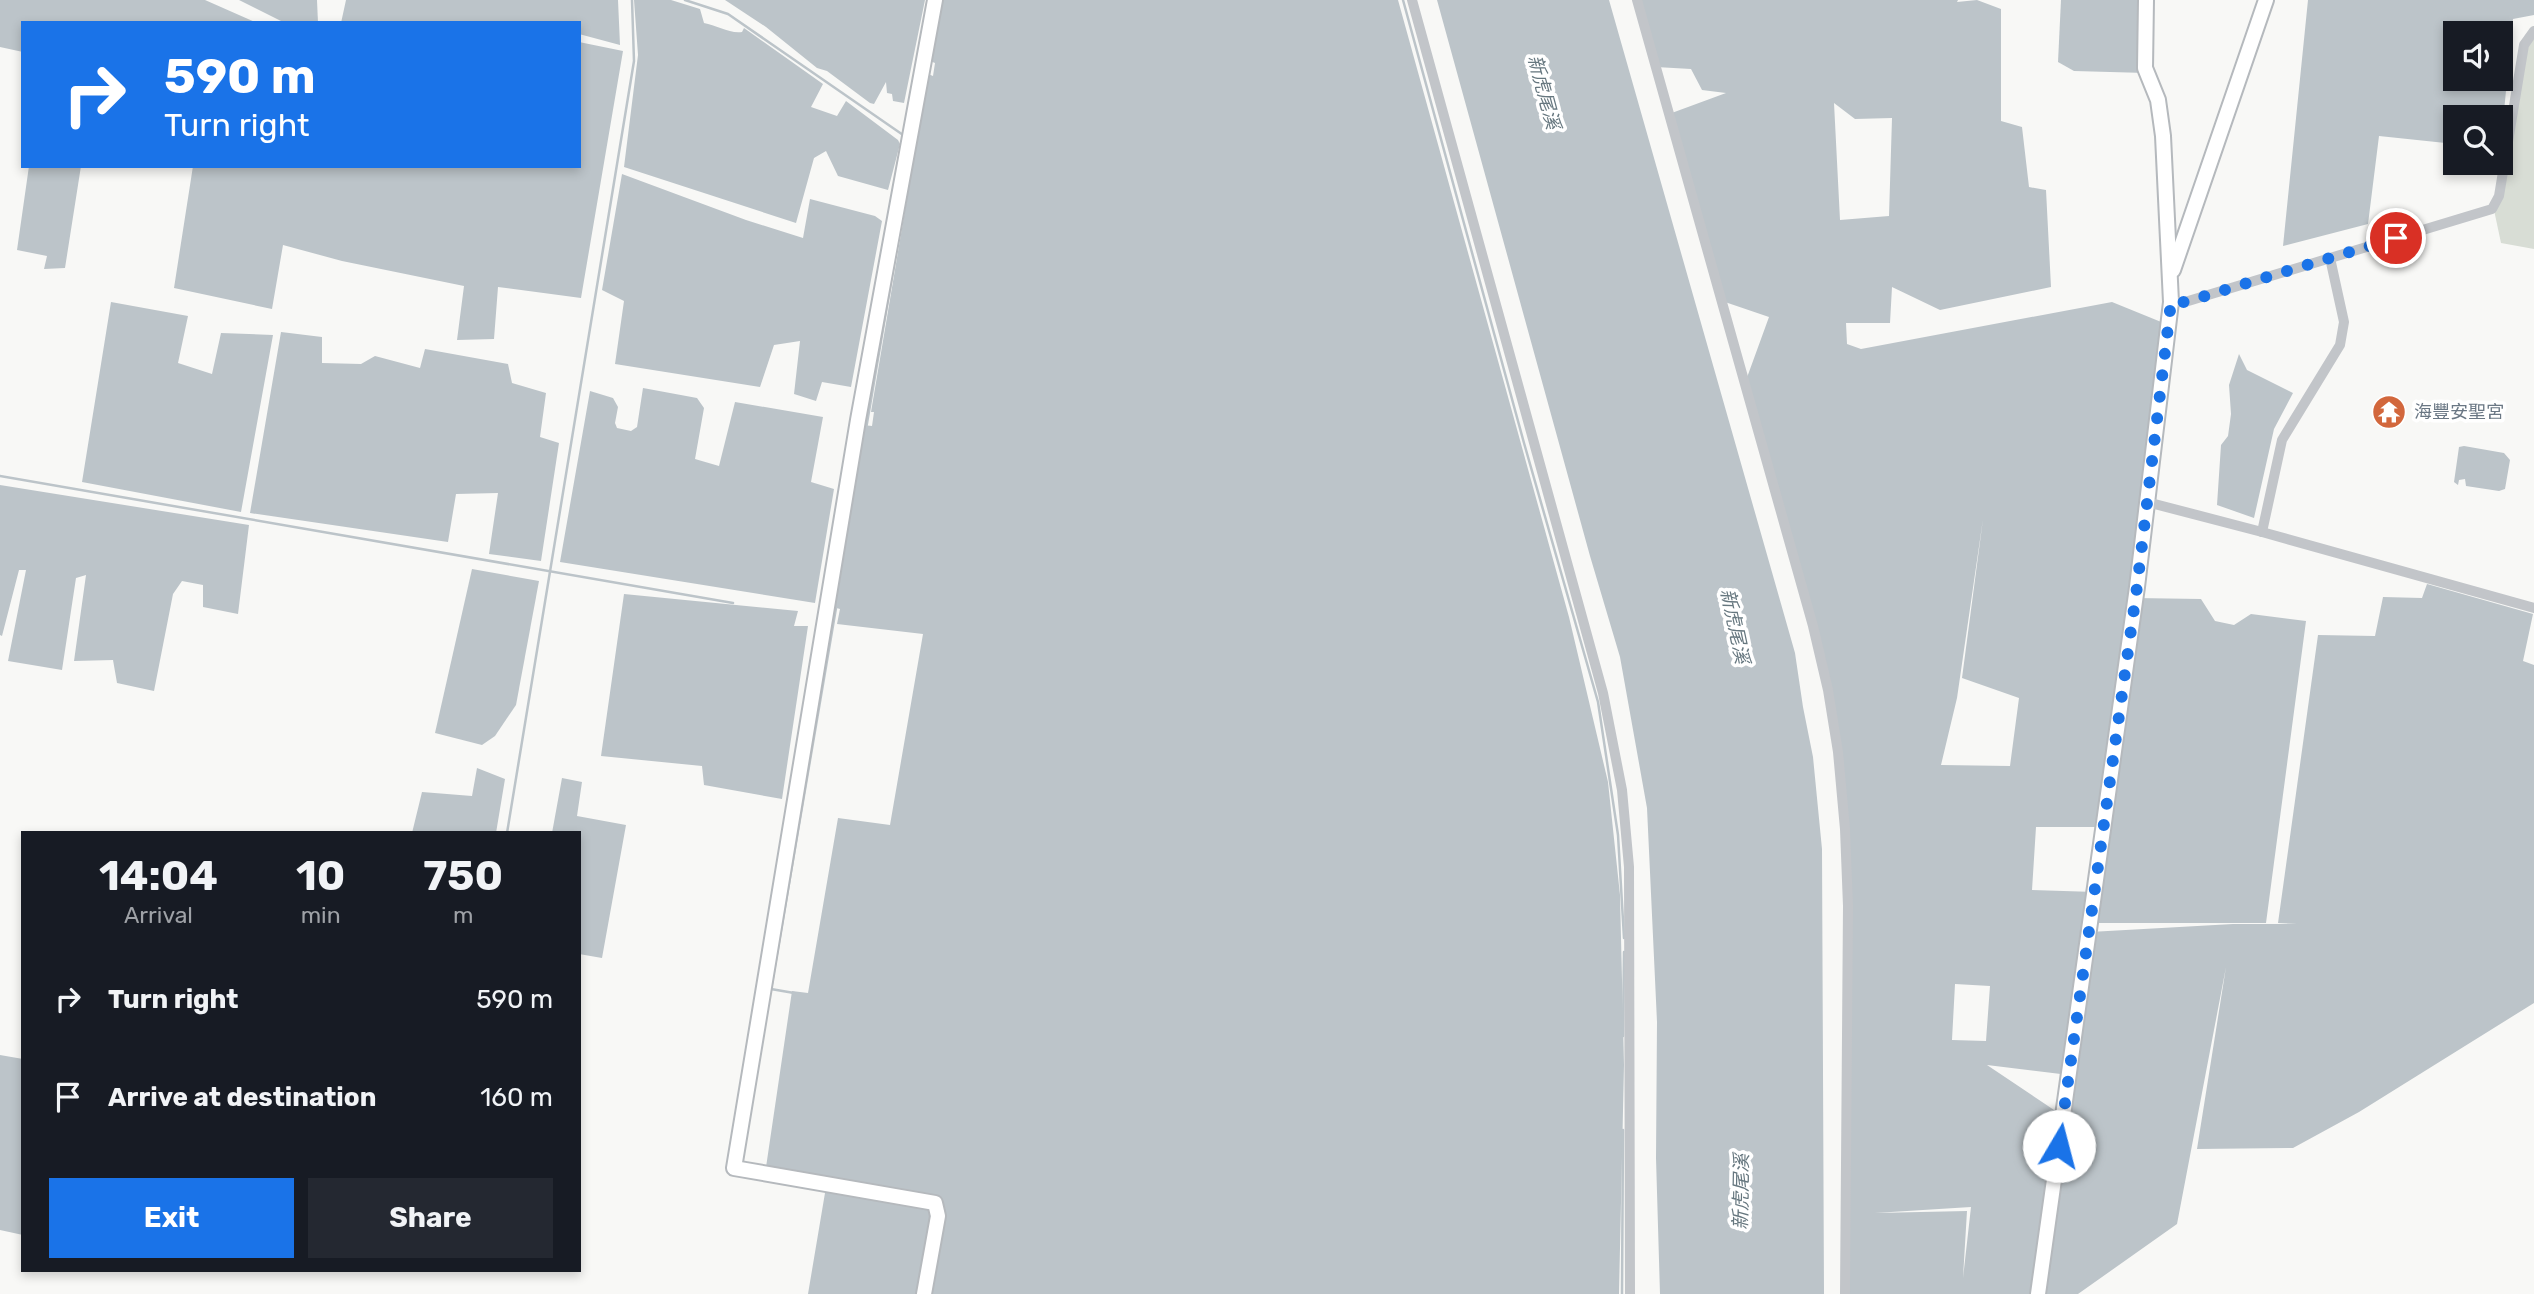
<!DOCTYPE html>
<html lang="en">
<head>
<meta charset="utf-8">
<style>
	body { margin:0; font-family:Rubik,"Noto Sans TC",sans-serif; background:#242831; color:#f1f3f6; height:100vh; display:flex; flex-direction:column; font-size:26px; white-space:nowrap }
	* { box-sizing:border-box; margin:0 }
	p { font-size:23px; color:#9ea1a6 }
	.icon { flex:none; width:38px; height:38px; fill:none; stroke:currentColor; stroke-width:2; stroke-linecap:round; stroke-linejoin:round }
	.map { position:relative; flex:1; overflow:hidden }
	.panel { position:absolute; left:21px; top:831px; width:560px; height:441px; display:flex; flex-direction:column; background:#171b24; border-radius:0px; box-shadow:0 4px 10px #0003 }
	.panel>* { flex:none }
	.top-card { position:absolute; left:21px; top:21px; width:560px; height:147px; border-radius:0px; box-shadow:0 4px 10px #0003; background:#1a73e8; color:#fff; overflow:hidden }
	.tools { position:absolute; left:2443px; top:21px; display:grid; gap:14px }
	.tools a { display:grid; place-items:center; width:70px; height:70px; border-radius:0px; background:#171b24; box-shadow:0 4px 10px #0003; font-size:35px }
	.pin { position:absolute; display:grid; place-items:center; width:60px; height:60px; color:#fff; margin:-30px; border:4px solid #fff; border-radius:50%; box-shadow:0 2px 7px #0007 }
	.me { position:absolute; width:77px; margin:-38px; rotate:8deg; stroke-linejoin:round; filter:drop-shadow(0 0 5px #0008) }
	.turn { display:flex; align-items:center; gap:24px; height:147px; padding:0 28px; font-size:32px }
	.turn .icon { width:91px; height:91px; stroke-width:2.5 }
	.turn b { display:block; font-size:49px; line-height:60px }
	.eta { display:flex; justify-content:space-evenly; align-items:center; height:119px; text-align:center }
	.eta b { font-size:42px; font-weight:700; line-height:49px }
	.primary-button { display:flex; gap:14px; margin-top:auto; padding:14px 28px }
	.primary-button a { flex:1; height:80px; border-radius:0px; background:#1a73e8; color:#fff; font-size:28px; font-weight:700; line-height:80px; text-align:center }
	.primary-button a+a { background:#242831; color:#f1f3f6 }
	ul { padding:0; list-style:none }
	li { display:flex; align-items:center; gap:21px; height:98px; padding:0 28px }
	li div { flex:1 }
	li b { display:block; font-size:26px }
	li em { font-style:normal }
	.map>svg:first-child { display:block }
</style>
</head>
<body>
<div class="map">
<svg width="2534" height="1294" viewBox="0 0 2534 1294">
	<rect width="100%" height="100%" fill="#f8f8f6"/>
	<polygon fill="#d8ddd5" points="2534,39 2534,249 2501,243 2494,210 2527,47"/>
	<g fill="#bcc4c9" fill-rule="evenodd">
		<polygon points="0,0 205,0 257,23 23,23 23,52 0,47"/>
		<polygon points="239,0 317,0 318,23 285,23"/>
		<polygon points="346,0 618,0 620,45 579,34 579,23 341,23"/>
		<path d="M634,0H671L700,9L704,23C716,25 730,34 742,32L744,28L823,84L811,107L837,116L846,101L898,140L900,144L888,190L838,176L826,151L814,158L796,223L624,167L638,55Z"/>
		<polygon points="725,0 925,0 904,103 893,101 892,94 887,93 886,82 874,104 870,103 827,71 817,68 766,27"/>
		<polygon points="942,0 1398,0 1569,617 1608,782 1620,895 1624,1065 1619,1294 808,1294 826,1187 765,1174 792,991 808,993 838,818 890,825 923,634 837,624 840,609 833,607 863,425 872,426 874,412 871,412 928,74 933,76 935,63 930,61"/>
		<polygon points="1437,0 1609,0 1795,653 1803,707 1813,757 1822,849 1824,1294 1660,1294 1656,1158 1657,1022 1647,808 1620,657 1590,556"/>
		<path d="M1637,0H1958L1957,2L1977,0L2001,9V121L2022,127L2029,187L2046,190L2051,287L1940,310L1892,287L1890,323H1846L1847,344L1861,349L2112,302L2171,326L2135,598L2201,599L2215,621L2234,625L2251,614L2306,621L2266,923H2091L2090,932L2233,924H2297L2278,923L2318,635L2375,636L2383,597L2422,598L2427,584L2533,614L2523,661L2534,665V1003L2359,1112L2293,1148L2197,1149L2226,967L2177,1224L2078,1294H1843L1848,975L1840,769L1814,632L1745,383L1769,317L1722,301L1669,114L1726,93L1702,90L1691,69L1656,67ZM1834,103L1855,119L1892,118L1889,216L1840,220ZM1983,519L1962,678L2019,698L2010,766L1941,765L1957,698ZM2036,827H2104L2095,892L2032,890ZM1955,984L1990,986L1986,1041L1952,1040ZM1987,1065L2069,1075L2063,1116ZM1971,1207L1963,1278L1967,1211L1875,1213Z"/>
		<polygon points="2061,0 2150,0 2146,73 2074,71 2058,62"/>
		<path d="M2308,0H2534V15L2513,19L2501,142V117H2455V144L2379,136L2368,224L2283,246ZM2501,33V79H2455V33Z"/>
		<polygon points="579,42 623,51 581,298 498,287 494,339 457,340 464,286 342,261 283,245 272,309 174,288 193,166 579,166"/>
		<polygon points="29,166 81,166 65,268 44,269 47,256 17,250"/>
		<polygon points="622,174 746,220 803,238 810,199 875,216 882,221 851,387 822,382 816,401 794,394 800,341 774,345 760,387 615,364 624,301 602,290"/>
		<polygon points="111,302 188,316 178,363 212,374 221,333 273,335 241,512 82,482"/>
		<polygon points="281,332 322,337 322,363 361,364 375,356 420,368 425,349 508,364 512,383 546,393 540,437 559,443 541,561 489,554 498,493 456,494 448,542 250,513"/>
		<polygon points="2239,354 2247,370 2293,393 2274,429 2254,518 2217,505 2221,445 2228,436 2231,414 2229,385"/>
		<polygon points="643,388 697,398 704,408 695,459 719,466 735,402 823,417 811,482 834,489 815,603 560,562 590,391 613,398 618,407 615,423 617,428 631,431 637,427"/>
		<polygon points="2464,446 2504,453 2510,460 2505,489 2499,491 2466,486 2465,479 2459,480 2458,485 2454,482 2459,447"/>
		<polygon points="0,485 249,525 238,614 203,607 203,585 182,581 173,594 154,691 117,683 113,660 74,661 86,575 76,578 62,670 8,661 26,570 19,570 2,636 0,635"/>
		<polygon points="472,569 539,581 516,705 495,736 482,745 435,733"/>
		<polygon points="624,594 798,611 794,626 808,626 782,799 704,785 702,766 601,756"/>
		<polygon points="477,768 505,779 496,833 412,833 422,792 472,796"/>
		<polygon points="562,778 582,782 577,816 626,825 602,958 579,954 579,833 552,833"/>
		<polygon points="0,1055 23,1059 23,1235 0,1230"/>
	</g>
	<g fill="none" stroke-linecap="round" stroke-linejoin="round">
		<g stroke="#bcc4c9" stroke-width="2.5">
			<polyline points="685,0 728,14 906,137"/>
			<polyline points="1403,0 1524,443 1598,702 1618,835 1624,938"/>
			<polyline points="866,429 899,235"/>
			<polyline points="0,476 733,603"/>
			<polyline points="507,833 634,61 632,0"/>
			<polyline points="794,993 771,989 836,608"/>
			<polyline points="1623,1036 1624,952"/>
			<polyline points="1622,1294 1623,1130"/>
		</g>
		<g stroke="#b5b9bd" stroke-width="18">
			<g id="secondary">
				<polyline points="2173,270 2266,0"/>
				<polyline points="924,1294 938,1216 935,1203 734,1168 858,420 935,0"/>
				<polyline points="2038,1294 2137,587 2171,302 2163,136 2158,100 2145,68 2146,0"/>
			</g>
		</g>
		<g stroke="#c2c5c9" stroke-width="10">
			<polyline points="1412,0 1603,693 1622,790 1629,867 1630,1294"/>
			<polyline points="1637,0 1813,626 1828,690 1838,752 1845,829 1848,906 1845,1294"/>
			<polyline points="2171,302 2185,302 2492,209 2499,196 2524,45 2534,31"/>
			<polyline points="2147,502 2262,532 2534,608"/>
			<polyline points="2262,532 2282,440 2340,345 2344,322 2330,258"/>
		</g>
		<use href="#secondary" stroke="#fff" stroke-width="14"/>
	</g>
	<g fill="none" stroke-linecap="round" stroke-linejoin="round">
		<polyline stroke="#1a73e8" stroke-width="12" stroke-dasharray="0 21.6" points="2059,1146 2137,587 2171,302 2185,302 2396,238"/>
	</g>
	<defs>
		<g id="temple-disc" transform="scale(1.75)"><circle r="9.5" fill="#d2673c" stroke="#fff"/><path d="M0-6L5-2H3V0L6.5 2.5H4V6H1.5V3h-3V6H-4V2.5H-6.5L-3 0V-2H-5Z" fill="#fff"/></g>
	</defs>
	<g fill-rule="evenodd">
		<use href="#temple-disc" x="2389" y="412"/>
	</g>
	<g text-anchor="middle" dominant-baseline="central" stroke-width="7" stroke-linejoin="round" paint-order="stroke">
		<g font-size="18" fill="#6a7784" stroke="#fff" text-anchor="start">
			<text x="2414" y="412">海豐安聖宮</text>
		</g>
		<g font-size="19" font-style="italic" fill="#66777f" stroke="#fff">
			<text transform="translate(1544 92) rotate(75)">新虎尾溪</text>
			<text transform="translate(1735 626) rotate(78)">新虎尾溪</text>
			<text transform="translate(1741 1192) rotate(-89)">新虎尾溪</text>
		</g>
	</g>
</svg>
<div class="tools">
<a><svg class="icon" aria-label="sound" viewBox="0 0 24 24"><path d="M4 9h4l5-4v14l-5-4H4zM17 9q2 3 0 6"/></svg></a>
<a><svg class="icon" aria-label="search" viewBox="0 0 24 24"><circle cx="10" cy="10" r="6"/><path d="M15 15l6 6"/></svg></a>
</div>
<div class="pin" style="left:2396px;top:238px;background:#d93025"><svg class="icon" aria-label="arrive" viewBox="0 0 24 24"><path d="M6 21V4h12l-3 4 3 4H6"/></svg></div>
<svg class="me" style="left:2059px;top:1146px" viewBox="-20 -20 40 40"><circle r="19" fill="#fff"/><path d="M0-13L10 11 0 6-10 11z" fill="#1a73e8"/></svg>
<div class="top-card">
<div class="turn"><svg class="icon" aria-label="right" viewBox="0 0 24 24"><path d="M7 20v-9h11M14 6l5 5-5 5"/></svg><div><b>590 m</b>Turn right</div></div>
</div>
<section class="panel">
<div class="eta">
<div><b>14:04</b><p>Arrival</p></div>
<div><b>10</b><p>min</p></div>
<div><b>750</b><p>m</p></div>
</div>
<ul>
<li><svg class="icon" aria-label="right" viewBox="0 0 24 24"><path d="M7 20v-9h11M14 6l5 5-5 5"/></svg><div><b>Turn right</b></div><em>590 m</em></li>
<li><svg class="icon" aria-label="arrive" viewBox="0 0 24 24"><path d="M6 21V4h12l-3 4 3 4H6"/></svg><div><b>Arrive at destination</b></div><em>160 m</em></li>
</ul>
<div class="primary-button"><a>Exit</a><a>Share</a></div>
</section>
</div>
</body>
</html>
